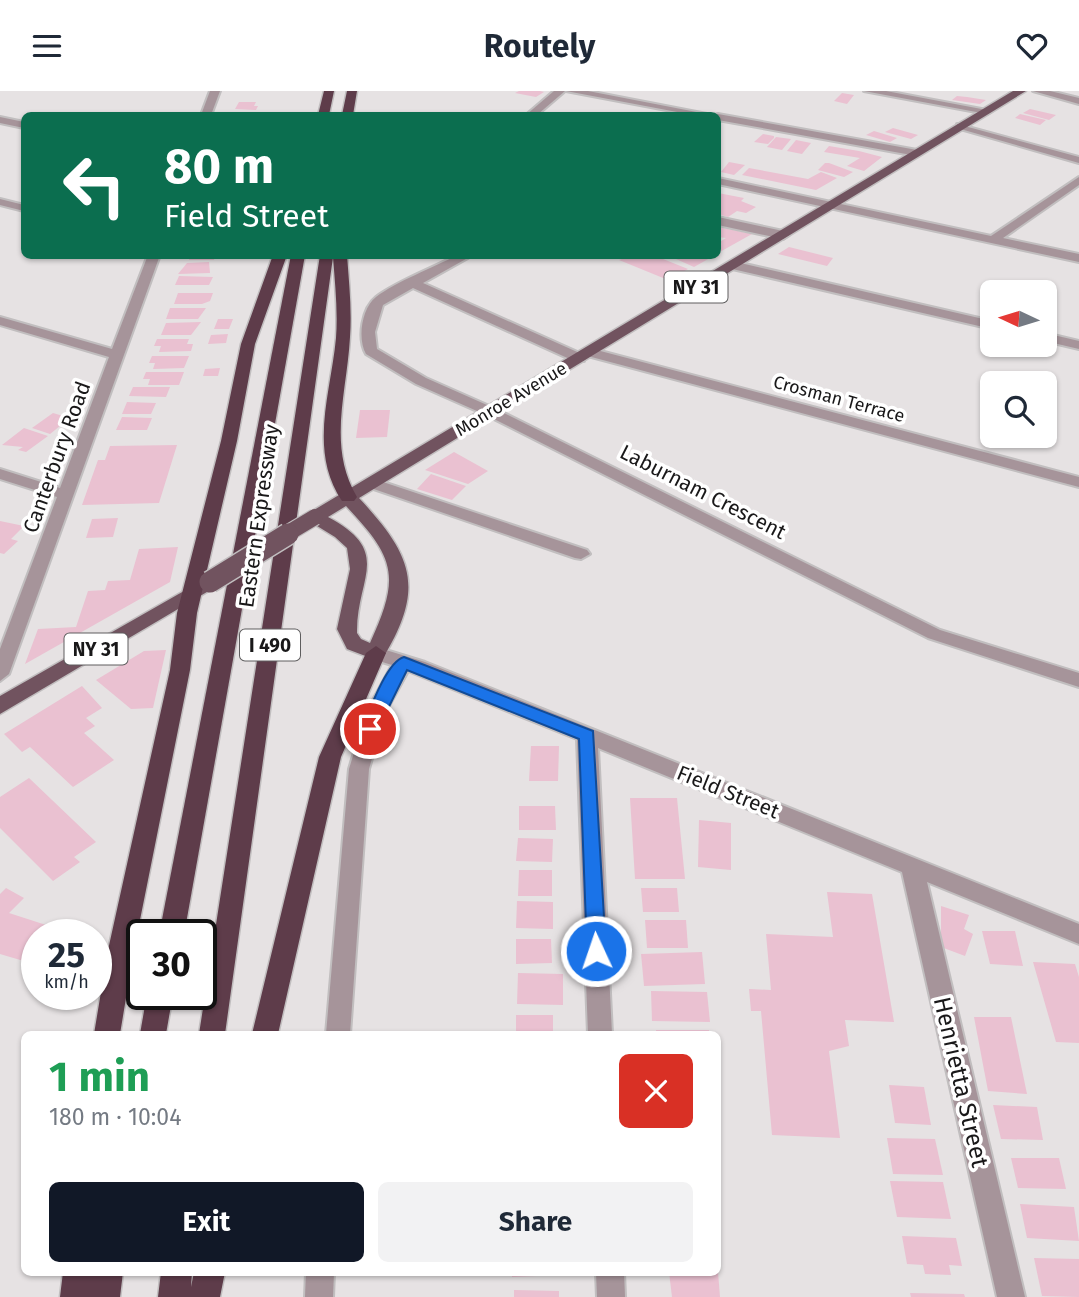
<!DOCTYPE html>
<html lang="en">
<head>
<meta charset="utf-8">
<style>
	body { margin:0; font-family:"Fira Sans",sans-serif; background:#f2f2f3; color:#1f2937; height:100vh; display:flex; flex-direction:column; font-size:26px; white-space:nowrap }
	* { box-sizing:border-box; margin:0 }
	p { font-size:23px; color:#747a83 }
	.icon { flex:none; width:38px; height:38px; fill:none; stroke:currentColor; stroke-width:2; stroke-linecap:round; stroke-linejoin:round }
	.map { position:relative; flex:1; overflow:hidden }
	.details { position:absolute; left:21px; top:940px; width:700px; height:245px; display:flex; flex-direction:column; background:#fff; border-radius:10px; box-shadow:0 2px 5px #0004 }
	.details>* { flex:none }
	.hud { position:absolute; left:21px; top:21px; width:700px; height:147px; border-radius:10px; box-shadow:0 2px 5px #0004; background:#0b6e4f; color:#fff; overflow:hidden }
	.needle { width:46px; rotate:274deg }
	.buttons { position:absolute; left:980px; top:189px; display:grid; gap:14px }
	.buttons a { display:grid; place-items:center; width:77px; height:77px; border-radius:10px; background:#fff; box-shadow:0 2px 5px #0004; font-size:35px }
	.speed { position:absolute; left:21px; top:828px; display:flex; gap:14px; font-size:35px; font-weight:700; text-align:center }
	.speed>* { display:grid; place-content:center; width:91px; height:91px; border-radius:50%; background:#fff; box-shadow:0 2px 5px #0004; line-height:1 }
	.speed small { font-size:18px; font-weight:400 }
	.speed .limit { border:4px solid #111; border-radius:10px; background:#fff; color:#111 }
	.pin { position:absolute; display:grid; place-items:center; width:60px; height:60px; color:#fff; margin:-30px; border:4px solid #fff; border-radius:50%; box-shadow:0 2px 7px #0007 }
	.me { position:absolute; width:77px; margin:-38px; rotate:357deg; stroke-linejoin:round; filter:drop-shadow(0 0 5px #0008) }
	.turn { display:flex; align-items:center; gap:24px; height:147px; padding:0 28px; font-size:32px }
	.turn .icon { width:91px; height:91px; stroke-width:2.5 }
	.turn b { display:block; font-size:49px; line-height:60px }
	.round { display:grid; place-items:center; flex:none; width:74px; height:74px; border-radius:10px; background:#f2f2f3 }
	.overview { display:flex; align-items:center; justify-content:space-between; height:119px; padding:0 28px }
	h1 { font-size:42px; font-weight:700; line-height:52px; color:#1e9e55 }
	.action { display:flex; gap:14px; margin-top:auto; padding:14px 28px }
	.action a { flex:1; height:80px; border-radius:10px; background:#111827; color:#fff; font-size:28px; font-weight:700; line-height:80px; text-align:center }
	.action a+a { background:#f2f2f3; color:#1f2937 }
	header { display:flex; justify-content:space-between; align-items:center; height:91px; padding:0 28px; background:#fff; font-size:32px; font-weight:700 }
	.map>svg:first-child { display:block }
</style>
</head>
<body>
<header><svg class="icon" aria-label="menu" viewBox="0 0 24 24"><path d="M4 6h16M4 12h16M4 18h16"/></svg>Routely<svg class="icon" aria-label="heart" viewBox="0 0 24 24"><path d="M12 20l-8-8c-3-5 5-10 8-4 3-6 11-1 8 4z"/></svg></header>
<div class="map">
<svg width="1079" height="1206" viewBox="0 0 1079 1206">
	<rect width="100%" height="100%" fill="#e6e2e3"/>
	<g fill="#eac1d1">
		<polygon points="519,0 540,0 544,1 536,6 515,2"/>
		<polygon points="842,2 854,4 847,13 834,10"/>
		<polygon points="957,5 967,6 986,9 980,13 952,9"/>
		<polygon points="239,11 256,11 254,15 258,15 256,19 235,18"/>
		<polygon points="1030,18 1056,24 1049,29 1023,22"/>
		<polygon points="1020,23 1046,29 1040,34 1015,27"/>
		<polygon points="893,37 918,44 911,48 885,41"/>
		<polygon points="874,40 897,47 890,51 866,44"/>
		<polygon points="763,43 774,45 774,47 768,53 754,51"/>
		<polygon points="776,46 791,48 782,59 767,56"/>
		<polygon points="796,49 811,52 802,63 787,60"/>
		<polygon points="829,55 859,60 882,66 864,80 847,75 860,67 824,61"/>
		<polygon points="729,71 745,74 734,84 721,81"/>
		<polygon points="825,72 829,72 853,81 844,86 818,79"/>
		<polygon points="749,77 808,88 821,81 837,87 816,99 742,84"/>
		<polygon points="718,102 744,107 741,110 756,116 746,122 737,120 728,126 718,123"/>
		<polygon points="718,136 752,143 718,162 718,154 722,153 718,152 726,147 718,146"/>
		<polygon points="789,156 833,167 827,175 778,163"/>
		<polygon points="190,164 215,164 214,169 189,169"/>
		<polygon points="633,164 653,164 688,178 668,189 619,169"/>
		<polygon points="667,164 703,164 710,167 694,176"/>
		<polygon points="209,171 210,182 178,183 187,172"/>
		<polygon points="179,185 213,186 209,194 175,194"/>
		<polygon points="178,202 213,202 210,210 202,213 174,213"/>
		<polygon points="170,217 206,217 198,228 166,228"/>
		<polygon points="218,228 233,228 229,238 214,238"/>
		<polygon points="201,231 191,244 161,244 166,232"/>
		<polygon points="228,243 226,252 208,253 211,244"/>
		<polygon points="157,248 189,248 187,253 193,253 191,260 159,261 161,255 154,255"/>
		<polygon points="152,265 189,265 184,277 153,278 155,272 149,272"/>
		<polygon points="220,277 218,285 203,285 205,278"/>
		<polygon points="146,281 184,281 179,294 148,294 150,288 143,288"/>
		<polygon points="133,296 170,296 166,306 129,305"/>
		<polygon points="127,311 156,312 151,323 122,323"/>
		<polygon points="360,319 390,319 387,346 356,347"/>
		<polygon points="53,322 70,327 50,343 32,337"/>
		<polygon points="122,326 152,327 147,339 116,339"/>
		<polygon points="24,337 48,345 26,361 18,359 23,356 2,354"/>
		<polygon points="177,354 159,412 82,414 98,369 105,369 110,355"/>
		<polygon points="454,361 488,380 468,393 425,379"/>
		<polygon points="431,383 466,395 452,409 417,398"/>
		<polygon points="118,427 113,446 86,447 92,428"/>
		<polygon points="0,430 24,435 11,448 18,450 4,463 0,462"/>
		<polygon points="178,456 170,491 25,573 38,538 76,536 88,500 105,499 108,490 130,489 139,458"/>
		<polygon points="166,559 153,617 131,618 96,589 144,560"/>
		<polygon points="82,595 102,617 86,627 95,635 84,642 114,669 73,696 30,656 22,661 4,643"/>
		<polygon points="531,655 559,655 558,690 529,690"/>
		<polygon points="29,687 96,751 74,766 80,771 53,790 0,737 0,706"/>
		<polygon points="630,707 677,707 685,788 635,788"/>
		<polygon points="519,715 555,715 556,739 519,739"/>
		<polygon points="699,729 731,732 731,779 698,776"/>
		<polygon points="518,747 553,748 552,771 516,770"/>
		<polygon points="519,779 552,779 552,805 518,805"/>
		<polygon points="6,797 24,807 9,822 74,843 37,844 37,874 0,863 0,803"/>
		<polygon points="641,797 677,797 679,821 643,821"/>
		<polygon points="827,801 872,803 894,931 845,929 849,955 829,960 840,1047 772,1044 761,920 751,920 749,898 771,899 766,843 833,846"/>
		<polygon points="517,810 553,811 553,838 516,837"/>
		<polygon points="941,815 969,824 964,838 973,843 965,865 941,856"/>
		<polygon points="645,829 686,829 688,857 647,857"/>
		<polygon points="982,840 1015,840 1023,875 990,873"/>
		<polygon points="516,848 551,848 552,872 516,873"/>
		<polygon points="702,861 705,893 644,895 641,863"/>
		<polygon points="1033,871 1075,873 1079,886 1079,952 1056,951"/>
		<polygon points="518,882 563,883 563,914 517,913"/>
		<polygon points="651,900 707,901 710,931 652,930"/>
		<rect x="516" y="924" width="37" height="19"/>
		<polygon points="974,926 1011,926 1027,1003 988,1000"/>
		<rect x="656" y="939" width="53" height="4"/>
		<polygon points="889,994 924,996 931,1034 895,1032"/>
		<polygon points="993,1014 1037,1016 1043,1049 1001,1048"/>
		<polygon points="887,1047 935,1048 943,1084 893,1083"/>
		<polygon points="1011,1067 1059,1067 1066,1098 1018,1097"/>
		<polygon points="890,1090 943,1091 951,1128 897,1126"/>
		<polygon points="1020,1113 1074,1116 1079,1150 1027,1147"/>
		<polygon points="902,1145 956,1147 962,1175 949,1174 951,1184 925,1183 923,1174 907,1173"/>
		<polygon points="1034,1167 1079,1168 1079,1206 1042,1205"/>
		<polygon points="512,1181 561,1181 561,1184 512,1186"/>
		<polygon points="669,1181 718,1181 720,1206 672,1206"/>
		<polygon points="514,1199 559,1200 559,1206 514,1206"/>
		<polygon points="910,1202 964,1203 965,1206 911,1206"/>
	</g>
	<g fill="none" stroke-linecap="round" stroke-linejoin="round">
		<g stroke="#c1bebf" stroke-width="4">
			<g id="minor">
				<polygon points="210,0 220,0 211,24 201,24"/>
				<polygon points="554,0 565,0 537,24 526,24"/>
				<polygon points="566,0 588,0 712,24 693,24"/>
				<polygon points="864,0 886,0 992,20 987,23"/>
				<polygon points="1033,0 1050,0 1079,7 1079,13"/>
				<polygon points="718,23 917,59 922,62 917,65 718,29 718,24 714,24"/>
				<polygon points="0,26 24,31 24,37 0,32"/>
				<polygon points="957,33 1079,66 1079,72 957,37"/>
				<polygon points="1079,86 1079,94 1003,147 1079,163 1079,171 718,93 718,87 991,145"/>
				<polygon points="0,108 24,114 24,120 0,114"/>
				<polygon points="718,126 783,140 789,144 783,148 718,134"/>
				<polygon points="148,164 160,164 9,583 0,590 0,558 57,406 0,388 0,378 60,397 109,266 0,234 0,226 112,258"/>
				<path d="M457,164H473L423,192L584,264V270H574L413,197L383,214L375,241L377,258L426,287L496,318L940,539L1079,582V596L928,547L486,324L416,293L366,263C357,247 362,217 376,206C397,190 433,177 457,164Z"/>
				<polygon points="732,170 992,230 992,238 728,177 726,174"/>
				<polygon points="1045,242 1079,250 1079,258 1045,250"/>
				<polygon points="589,257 1079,386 1079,396 584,264 582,261"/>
				<polygon points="371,387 587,459 590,463 581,468 575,467 365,395 363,392"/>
				<polygon points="376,556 425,571 1079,833 1079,853 927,791 1025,1206 997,1206 902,781 598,657 612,943 588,943 577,648 408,580 385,622 369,678 350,943 326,943 349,678 366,622 392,574 369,567 367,562 369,557"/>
				<polygon points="306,1181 334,1181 333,1206 305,1206"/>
				<polygon points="596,1181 624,1181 625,1206 597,1206"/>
			</g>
		</g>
		<g stroke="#c1bebf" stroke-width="3">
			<g id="major">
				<path d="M1013,0H1026L359,407C412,464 426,496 383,567L376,569L347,558L337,538L350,478L347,457L335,446L309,430L306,426L309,422ZM346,415C395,467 401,485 370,552L361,548L357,542C356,487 394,461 328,426Z"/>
				<polygon points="205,488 215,494 212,498 0,623 0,605"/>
			</g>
		</g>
		<g stroke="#c1bebf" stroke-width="3">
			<g id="highway">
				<polygon points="324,0 334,0 329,24 318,24"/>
				<polygon points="347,0 357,0 353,24 342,24"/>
				<polygon points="273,164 287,164 255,253 237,350 197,522 190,579 134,859 120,943 94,943 108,859 170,579 177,522 221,350 241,253"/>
				<polygon points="291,164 305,164 184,844 159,844"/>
				<path d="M320,164H347C349,192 352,219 350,246C347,302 327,355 357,406L354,410H342C308,359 331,302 336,247C338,220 335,193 333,166L225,943H199Z"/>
				<polygon points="376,555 386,562 341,666 278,943 252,943 319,666 366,562"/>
				<polygon points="147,903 173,903 166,943 140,943"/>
				<polygon points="63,1181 123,1181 120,1206 60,1206"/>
				<polygon points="161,1181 192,1181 191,1196 194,1181 225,1181 220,1206 158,1206"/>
			</g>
		</g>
		<use href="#minor" fill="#a6949a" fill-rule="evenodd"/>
		<use href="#major" fill="#71535f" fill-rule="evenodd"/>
		<use href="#highway" fill="#5e3c4a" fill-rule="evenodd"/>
		<g stroke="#c1bebf" stroke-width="18" stroke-linecap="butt">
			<polyline id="major-bridge-far1" points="285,444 315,426"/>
		</g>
		<g stroke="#c1bebf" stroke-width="24" stroke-linecap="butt">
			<polyline id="major-bridge" points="210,491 288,443"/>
		</g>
		<use href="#major-bridge-far1" stroke="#71535f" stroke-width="16"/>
		<use href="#major-bridge" stroke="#71535f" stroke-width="21"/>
	</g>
	<path fill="#1a73e8" stroke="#114b97" stroke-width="2" d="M404,566L593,640L606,860L603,866L596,868L590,866L587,860L579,648L407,579L376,642H364L362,638C369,621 386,571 404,566Z"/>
	<g text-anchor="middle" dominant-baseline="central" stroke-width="7" stroke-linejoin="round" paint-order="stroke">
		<g font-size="18" fill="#191819" stroke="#fff">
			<text transform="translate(511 308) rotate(-31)">Monroe Avenue</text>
			<text transform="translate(839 308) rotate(15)">Crosman Terrace</text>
		</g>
		<g fill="#fff" stroke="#5e5d5e" stroke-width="2">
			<rect x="664.5" y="180.5" width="63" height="31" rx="5"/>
			<rect x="240" y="538.5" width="60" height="31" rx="5"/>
			<rect x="64.5" y="542.5" width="63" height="31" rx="5"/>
		</g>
		<g font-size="19" font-weight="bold" fill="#191819">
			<text x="696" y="196">NY 31</text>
			<text x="270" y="554">I 490</text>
			<text x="96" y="558">NY 31</text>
		</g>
		<g font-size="21" fill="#191819" stroke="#fff">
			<text transform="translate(57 366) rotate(-70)">Canterbury Road</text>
			<text transform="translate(703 401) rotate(27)">Laburnam Crescent</text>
			<text transform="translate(259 425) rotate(-82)">Eastern Expressway</text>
			<text transform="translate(728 701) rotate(22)">Field Street</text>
		</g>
		<g font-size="24" fill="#191819" stroke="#fff">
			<text transform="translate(961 991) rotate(77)">Henrietta Street</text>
		</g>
	</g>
</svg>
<div class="buttons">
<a><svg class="needle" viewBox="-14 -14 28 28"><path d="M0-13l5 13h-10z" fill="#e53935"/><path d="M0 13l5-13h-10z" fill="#747a83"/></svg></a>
<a><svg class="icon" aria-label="search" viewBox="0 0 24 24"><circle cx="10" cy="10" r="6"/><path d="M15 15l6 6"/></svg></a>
</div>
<div class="speed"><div>25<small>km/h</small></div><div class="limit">30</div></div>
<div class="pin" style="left:370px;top:638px;background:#d93025"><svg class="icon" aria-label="arrive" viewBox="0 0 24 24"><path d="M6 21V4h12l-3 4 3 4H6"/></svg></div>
<svg class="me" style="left:596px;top:860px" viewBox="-20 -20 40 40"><circle r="17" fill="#1a73e8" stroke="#fff" stroke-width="3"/><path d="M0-11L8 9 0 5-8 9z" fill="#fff"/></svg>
<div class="hud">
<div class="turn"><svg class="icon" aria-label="left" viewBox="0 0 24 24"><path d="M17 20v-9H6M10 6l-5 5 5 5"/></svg><div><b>80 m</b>Field Street</div></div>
</div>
<section class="details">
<div class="overview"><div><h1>1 min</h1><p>180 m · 10:04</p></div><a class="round" style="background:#d93025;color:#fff"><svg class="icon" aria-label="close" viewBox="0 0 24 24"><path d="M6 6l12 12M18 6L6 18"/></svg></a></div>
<div class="action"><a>Exit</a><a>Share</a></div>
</section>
</div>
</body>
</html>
